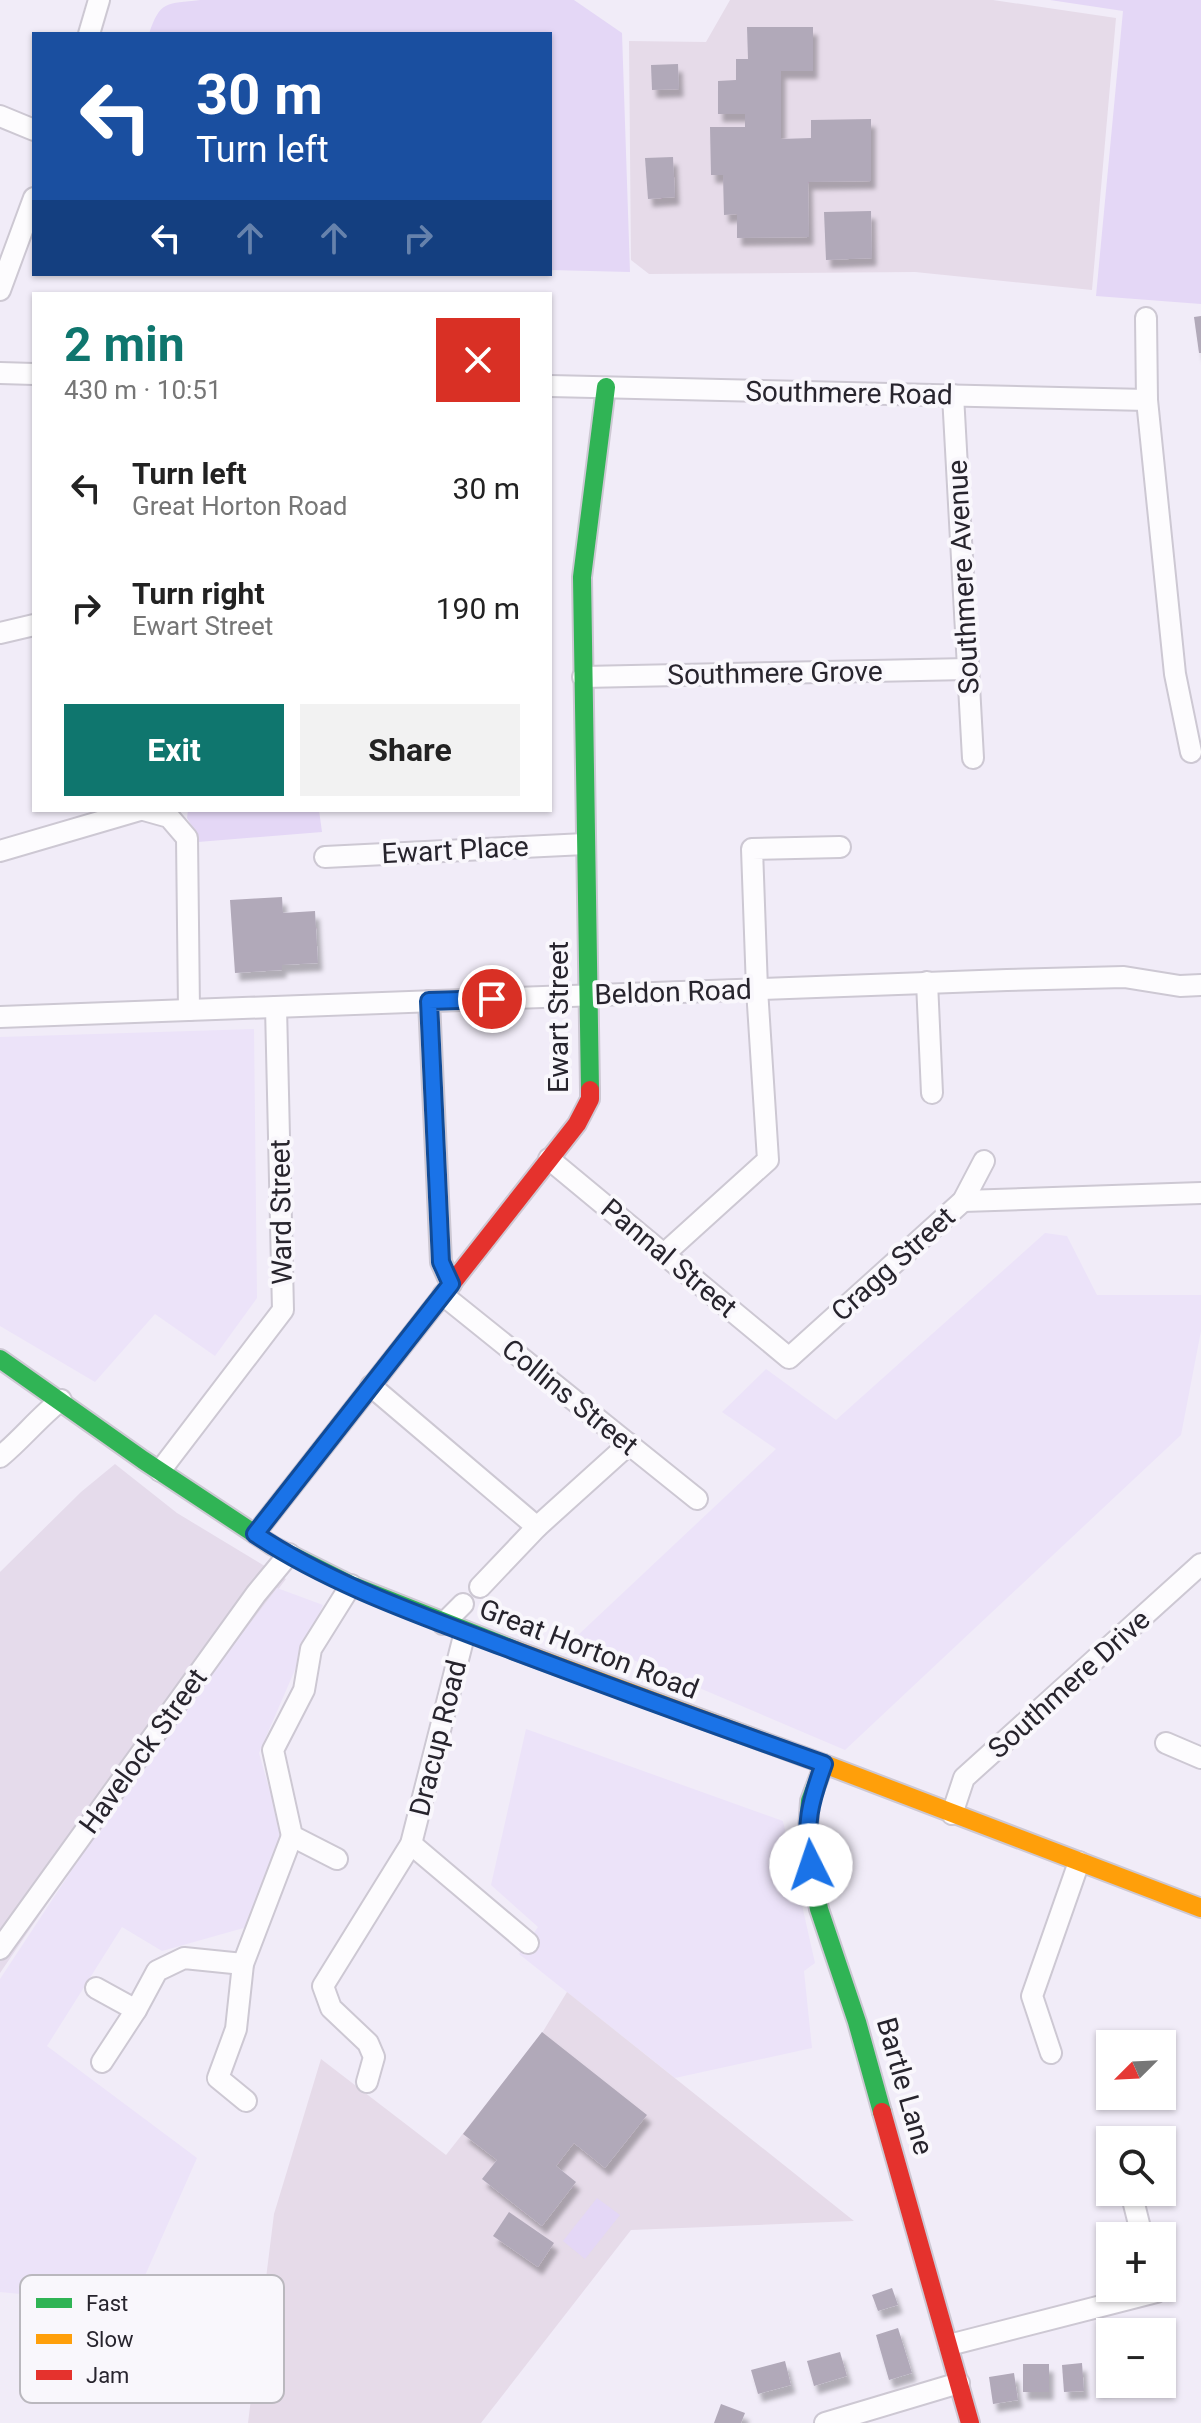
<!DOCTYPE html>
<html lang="en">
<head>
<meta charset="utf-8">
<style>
	body { margin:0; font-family:Roboto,sans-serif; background:#f2f2f2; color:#222; height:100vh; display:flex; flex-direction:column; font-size:30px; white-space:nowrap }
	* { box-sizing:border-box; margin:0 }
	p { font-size:26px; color:#767676 }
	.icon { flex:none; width:44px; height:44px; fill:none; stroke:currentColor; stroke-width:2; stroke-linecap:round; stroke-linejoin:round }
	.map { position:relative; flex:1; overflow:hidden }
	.sheet { position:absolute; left:32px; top:292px; width:520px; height:520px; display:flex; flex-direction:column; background:#fff; border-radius:0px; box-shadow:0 2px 6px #0004 }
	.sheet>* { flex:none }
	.hud { position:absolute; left:32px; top:32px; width:520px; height:244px; border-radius:0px; box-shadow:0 2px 6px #0004; background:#1a4fa0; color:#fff; overflow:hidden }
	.needle { width:52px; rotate:246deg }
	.controls { position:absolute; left:1096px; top:2030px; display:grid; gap:16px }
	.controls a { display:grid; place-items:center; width:80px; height:80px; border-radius:0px; background:#fff; box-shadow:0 2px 6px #0004; font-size:40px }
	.pin { position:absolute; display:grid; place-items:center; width:68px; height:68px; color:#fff; margin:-34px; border:4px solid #fff; border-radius:50%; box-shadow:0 2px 8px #0007 }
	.me { position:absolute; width:88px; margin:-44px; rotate:356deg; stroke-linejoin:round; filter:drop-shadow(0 0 6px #0008) }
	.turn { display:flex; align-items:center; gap:28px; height:168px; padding:0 32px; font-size:36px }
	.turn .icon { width:104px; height:104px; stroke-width:2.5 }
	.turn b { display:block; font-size:56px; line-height:68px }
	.lanes { display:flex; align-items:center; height:76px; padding:0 32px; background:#0003; justify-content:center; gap:40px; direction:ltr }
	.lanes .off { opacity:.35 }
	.round { display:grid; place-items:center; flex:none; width:84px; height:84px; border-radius:0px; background:#f2f2f2 }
	.overview { display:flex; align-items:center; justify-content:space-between; height:136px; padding:0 32px }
	h1 { font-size:48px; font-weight:700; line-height:60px; color:#0f766e }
	.cta { display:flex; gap:16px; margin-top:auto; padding:16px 32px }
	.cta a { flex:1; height:92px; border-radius:0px; background:#0f766e; color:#fff; font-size:32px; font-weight:700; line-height:92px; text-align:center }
	.cta a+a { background:#f2f2f2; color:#222 }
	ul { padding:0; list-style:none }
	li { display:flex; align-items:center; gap:24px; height:120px; padding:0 32px }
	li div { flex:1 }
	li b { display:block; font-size:30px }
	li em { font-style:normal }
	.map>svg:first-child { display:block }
</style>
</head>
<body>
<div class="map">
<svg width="1201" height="2423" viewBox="0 0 1201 2423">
	<defs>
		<filter id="shadow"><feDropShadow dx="4.5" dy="8" stdDeviation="2" flood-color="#0004"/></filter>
	</defs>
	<rect width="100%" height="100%" fill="#f1ecf8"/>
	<polygon fill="#e5dbeb" points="115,1464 177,1513 286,1579 127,1787 0,1973 0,1572 81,1492"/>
	<g fill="#ece3f9">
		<polygon points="254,1029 257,1298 215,1356 155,1314 95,1382 0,1326 0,1037"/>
		<polygon points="1045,1233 1067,1236 1097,1295 1201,1295 1201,1331 1181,1435 845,1750 577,1636 776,1449 722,1412 766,1369 836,1420"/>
		<polygon points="277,1588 323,1605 259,1753 280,1827 272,1920 162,1951 122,1927 47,2046 197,2158 132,2305 0,2292 0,1979 135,1774"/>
		<polygon points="526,1729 783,1821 815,1963 804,1971 812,2048 675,2078 519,1954 538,1927 491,1885"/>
	</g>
	<g fill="#e6dbe9">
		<polygon points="730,0 993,0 1116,18 1092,290 915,272 649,274 631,260 629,41 706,42"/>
		<polygon points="567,1992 854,2221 631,2230 481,2423 248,2423 274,2214 321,2059 446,2155 542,2033"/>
	</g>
	<g fill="#e4d7f6">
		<path d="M200,0H574L622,33L630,272L550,270V34H149C160,0 167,4 200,0Z"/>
		<polygon points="1050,0 1201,0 1201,304 1096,296 1123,11"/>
		<polygon points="188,810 319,810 322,832 198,842 195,831 187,818"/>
		<polygon points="597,2198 620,2215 585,2259 563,2241"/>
	</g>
	<g fill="#b1a9b9" filter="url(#shadow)">
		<polygon points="747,27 813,27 813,71 781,71 781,139 811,138 811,120 871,119 871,181 808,182 809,237 737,238 737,214 724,215 723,175 711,175 710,127 745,127 745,114 718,114 718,81 736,80 736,59 748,59"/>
		<polygon points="678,64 679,89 652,90 651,65"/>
		<polygon points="673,157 675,197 648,199 645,158"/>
		<polygon points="871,211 872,258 826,260 824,212"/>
		<polygon points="1201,316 1201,353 1199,353 1194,317"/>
		<polygon points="282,897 283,913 315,911 318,963 282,965 282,970 235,973 230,900"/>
		<polygon points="542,2032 647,2115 605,2168 574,2143 556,2166 576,2182 542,2226 482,2179 497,2160 463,2134"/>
		<polygon points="509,2212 554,2243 538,2267 493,2236"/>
		<polygon points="892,2288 898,2305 878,2311 872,2295"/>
		<polygon points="898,2328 912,2373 889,2380 876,2335"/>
		<polygon points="840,2352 847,2376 814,2386 807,2361"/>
		<polygon points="1110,2357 1110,2384 1123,2384 1123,2386 1097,2388 1096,2358"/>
		<polygon points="785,2361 791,2385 758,2394 751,2370"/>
		<polygon points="1082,2363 1084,2391 1064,2392 1062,2365"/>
		<rect x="1023" y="2364" width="26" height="28"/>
		<polygon points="1014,2373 1018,2400 993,2404 989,2377"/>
		<polygon points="721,2404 745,2413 741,2423 714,2423"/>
	</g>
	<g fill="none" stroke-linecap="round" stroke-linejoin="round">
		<g stroke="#cdc8d3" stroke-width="24">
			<g id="street">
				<polyline points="89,34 99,0"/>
				<polyline points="0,116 34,130"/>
				<polyline points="0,290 34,198"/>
				<polyline points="1146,318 1147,400 1175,674 1191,752"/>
				<polyline points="0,373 34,374"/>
				<polyline points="550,386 1147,400"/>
				<polyline points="953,395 973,758"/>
				<polyline points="0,633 34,625"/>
				<polyline points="583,677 968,669"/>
				<polyline points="144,810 169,817 187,838 189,1010"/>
				<polyline points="0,851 140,810"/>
				<polyline points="325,857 585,844"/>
				<polyline points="927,982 932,1093"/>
				<polyline points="429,1001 441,1262 451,1284"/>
				<polyline points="0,1017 1007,980 1124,977 1180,986 1201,985"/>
				<polyline points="549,1159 789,1358 963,1201 984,1161"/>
				<polyline points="963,1201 1201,1193"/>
				<polyline points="664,1254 768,1160 757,989 752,849 840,847"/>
				<polyline points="443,1295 697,1499"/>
				<polyline points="371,1386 537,1527"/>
				<path d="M0,1457C22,1439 39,1417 61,1400"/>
				<polyline points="160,1471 283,1310 276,1007"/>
				<polyline points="480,1587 537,1527 629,1444"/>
				<polyline points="443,1624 463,1604"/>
				<polyline points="1166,1743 1201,1758"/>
				<polyline points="952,1814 964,1778 1201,1564"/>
				<polyline points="411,1844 528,1943"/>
				<polyline points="337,1859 292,1836 273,1750 304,1690 311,1649 351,1585"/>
				<polyline points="0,1949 256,1594 289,1554"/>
				<polyline points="96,1988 136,2010"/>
				<polyline points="1051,2053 1032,1996 1079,1862"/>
				<polyline points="102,2062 136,2010 157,1971 184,1958 243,1964"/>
				<polyline points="367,2082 374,2057 368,2043 331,2008 323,1986 411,1844 465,1632"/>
				<polyline points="246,2101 218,2078 236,2029 243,1964 292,1836"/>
				<polyline points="1131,2192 1142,2236"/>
				<polyline points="949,2345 1156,2292 1155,2288"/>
				<polyline points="825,2423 959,2383"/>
			</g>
		</g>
		<g stroke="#cdc8d3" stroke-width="22">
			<g id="fast">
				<polyline points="590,1090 582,577 606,387"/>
				<polyline points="0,1359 143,1460 273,1546 351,1585 515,1650"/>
				<polyline points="824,1764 810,1801 807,1844 819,1909 857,2022 882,2112"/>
			</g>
		</g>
		<g stroke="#cdc8d3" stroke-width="22">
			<polyline id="slow" points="515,1650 824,1764 1201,1908"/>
		</g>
		<g stroke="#cdc8d3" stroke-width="22">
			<g id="jam">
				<polyline points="255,1534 577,1124 590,1099 590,1090"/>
				<polyline points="882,2112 970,2423"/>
			</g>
		</g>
		<use href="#street" stroke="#fdfcfe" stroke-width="20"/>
		<use href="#fast" stroke="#30b455" stroke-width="18"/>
		<use href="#slow" stroke="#ff9f0a" stroke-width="18"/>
		<use href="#jam" stroke="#e5322d" stroke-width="18"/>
	</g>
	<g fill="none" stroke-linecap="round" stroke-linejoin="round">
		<g stroke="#114b97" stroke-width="20">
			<path id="route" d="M492,999L429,1001L441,1262L451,1284L255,1534C330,1584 420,1615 504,1647C610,1687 717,1726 824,1764C810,1802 804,1825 811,1865"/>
		</g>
		<use href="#route" stroke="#1a73e8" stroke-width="14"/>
	</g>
	<g text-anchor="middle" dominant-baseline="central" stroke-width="8" stroke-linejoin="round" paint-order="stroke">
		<g font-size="28" fill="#27242d" stroke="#f9f7fc">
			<text transform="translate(849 393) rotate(1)">Southmere Road</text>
			<text transform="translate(963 577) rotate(-93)">Southmere Avenue</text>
			<text transform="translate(775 673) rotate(-1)">Southmere Grove</text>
			<text transform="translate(455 850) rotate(-3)">Ewart Place</text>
			<text transform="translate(673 992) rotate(-2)">Beldon Road</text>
			<text transform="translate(558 1017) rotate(-90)">Ewart Street</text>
			<text transform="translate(281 1212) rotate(-91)">Ward Street</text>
			<text transform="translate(669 1258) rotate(40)">Pannal Street</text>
			<text transform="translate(893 1264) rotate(-42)">Cragg Street</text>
			<text transform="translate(570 1397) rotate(39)">Collins Street</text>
			<text transform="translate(589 1649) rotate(21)">Great Horton Road</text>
			<text transform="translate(1069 1684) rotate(-42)">Southmere Drive</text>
			<text transform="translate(438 1738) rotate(-76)">Dracup Road</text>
			<text transform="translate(143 1751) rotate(-54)">Havelock Street</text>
			<text transform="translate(905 2086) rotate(74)">Bartle Lane</text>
		</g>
	</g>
	<rect x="20" y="2275" width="264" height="128" rx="12" fill="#f9f7fc" stroke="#bab8be" stroke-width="2"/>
	<rect x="36" y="2298" width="36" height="10" fill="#30b455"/>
	<rect x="36" y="2334" width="36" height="10" fill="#ff9f0a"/>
	<rect x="36" y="2370" width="36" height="10" fill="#e5322d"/>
	<g font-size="22" fill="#27242d">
		<text x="86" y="2311">Fast</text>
		<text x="86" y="2347">Slow</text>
		<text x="86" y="2383">Jam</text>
	</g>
</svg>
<div class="controls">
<a><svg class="needle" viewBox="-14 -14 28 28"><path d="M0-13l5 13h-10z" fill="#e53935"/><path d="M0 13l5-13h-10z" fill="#767676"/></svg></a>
<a><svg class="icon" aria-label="search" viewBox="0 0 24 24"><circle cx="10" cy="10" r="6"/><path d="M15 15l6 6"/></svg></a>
<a>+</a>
<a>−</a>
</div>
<div class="pin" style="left:492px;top:999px;background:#d93025"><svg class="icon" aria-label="arrive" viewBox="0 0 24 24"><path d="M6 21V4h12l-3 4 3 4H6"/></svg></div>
<svg class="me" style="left:811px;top:1865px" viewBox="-20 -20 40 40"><circle r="19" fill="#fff"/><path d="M0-13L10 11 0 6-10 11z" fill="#1a73e8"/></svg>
<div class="hud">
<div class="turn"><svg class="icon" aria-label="left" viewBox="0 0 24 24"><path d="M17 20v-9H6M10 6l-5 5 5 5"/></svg><div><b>30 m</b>Turn left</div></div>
<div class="lanes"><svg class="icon" aria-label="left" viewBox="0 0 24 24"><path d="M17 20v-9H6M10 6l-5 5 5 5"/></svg><svg class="icon off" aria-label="ahead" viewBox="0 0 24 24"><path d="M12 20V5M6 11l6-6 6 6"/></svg><svg class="icon off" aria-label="ahead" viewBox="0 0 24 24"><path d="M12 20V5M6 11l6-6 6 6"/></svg><svg class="icon off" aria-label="right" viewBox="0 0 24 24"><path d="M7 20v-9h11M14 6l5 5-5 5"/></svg></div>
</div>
<section class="sheet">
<div class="overview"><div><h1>2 min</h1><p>430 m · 10:51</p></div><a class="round" style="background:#d93025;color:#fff"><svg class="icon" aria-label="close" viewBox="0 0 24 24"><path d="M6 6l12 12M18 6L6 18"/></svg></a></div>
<ul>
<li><svg class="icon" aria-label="left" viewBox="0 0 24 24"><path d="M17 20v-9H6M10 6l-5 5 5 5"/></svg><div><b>Turn left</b><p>Great Horton Road</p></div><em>30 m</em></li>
<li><svg class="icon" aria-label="right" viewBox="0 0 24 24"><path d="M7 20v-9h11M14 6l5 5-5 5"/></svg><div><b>Turn right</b><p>Ewart Street</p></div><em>190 m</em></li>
</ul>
<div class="cta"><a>Exit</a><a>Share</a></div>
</section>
</div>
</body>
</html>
